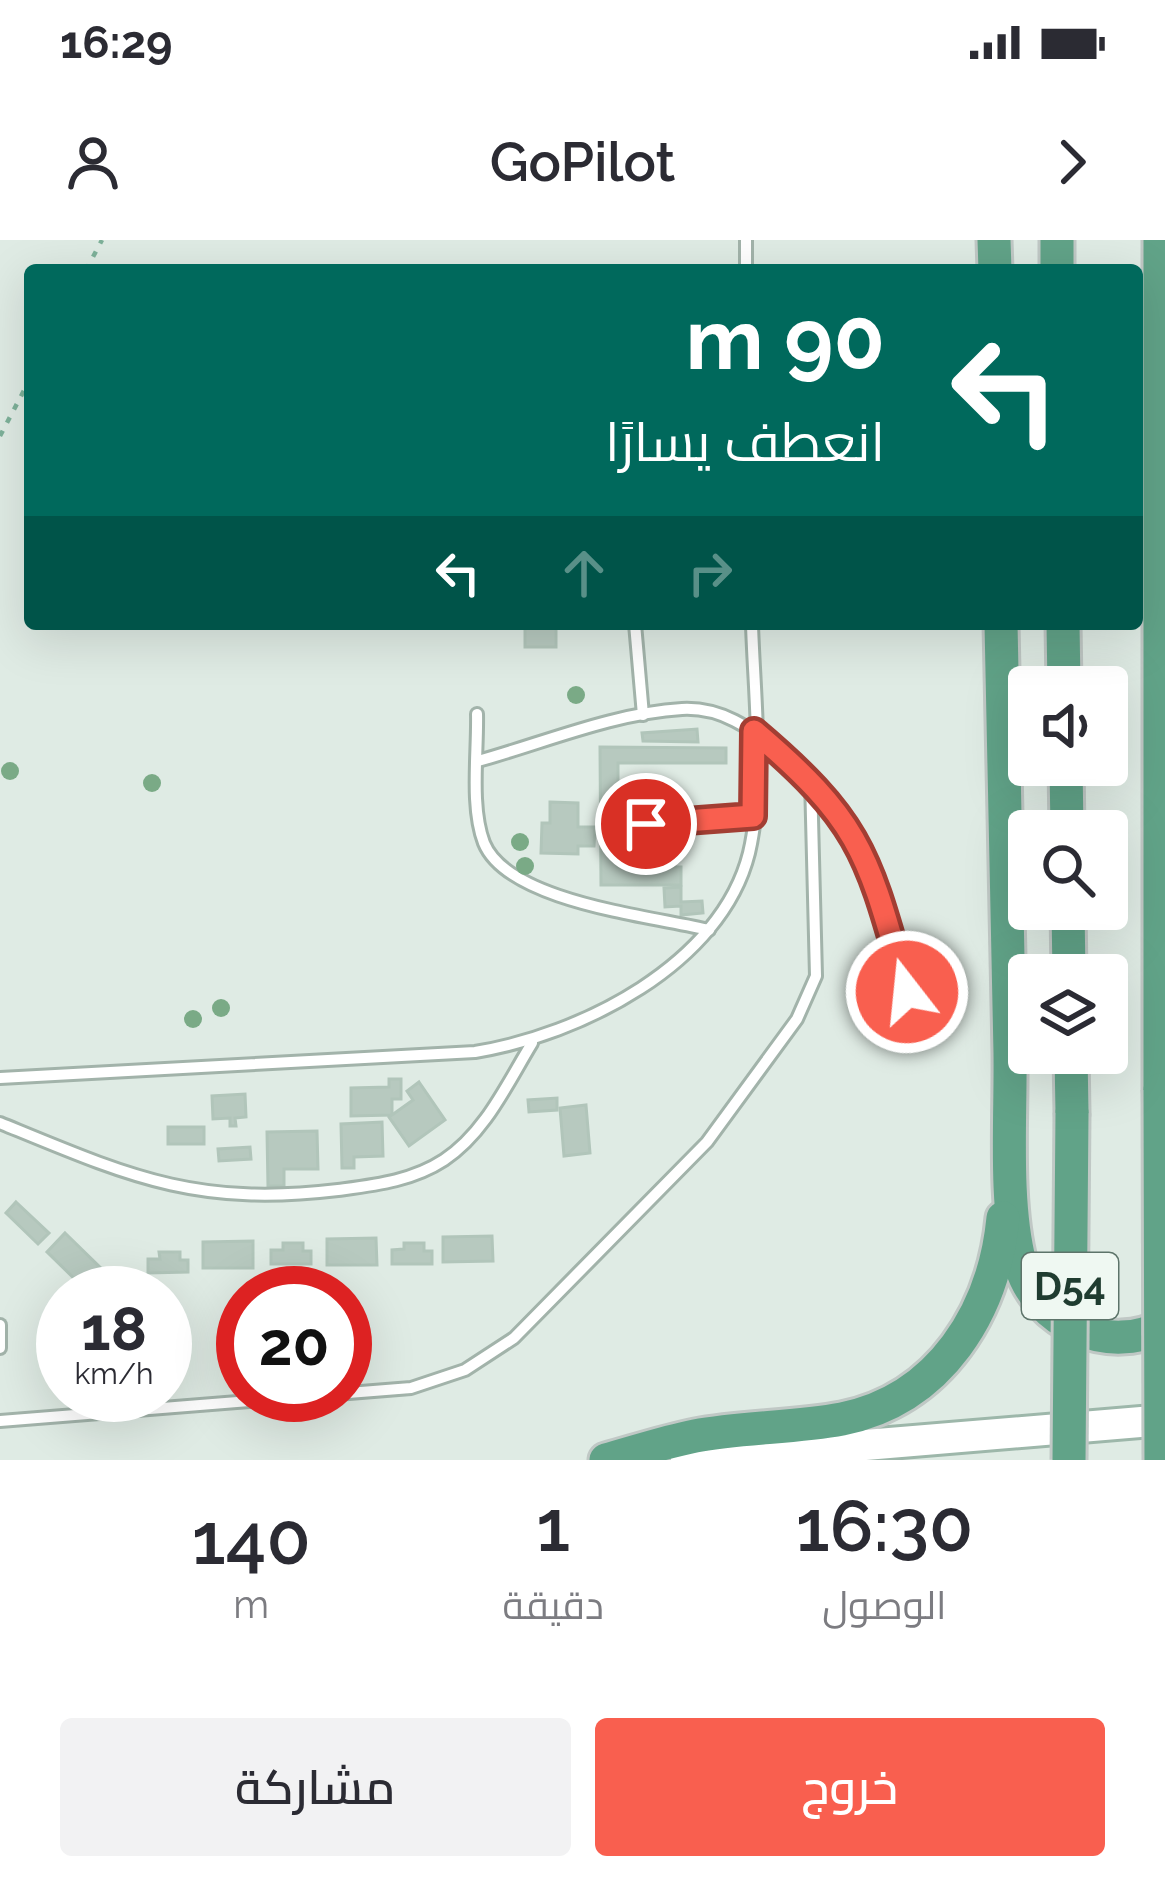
<!DOCTYPE html>
<html lang="ar">
<head>
<meta charset="utf-8">
<style>
	body { margin:0; font-family:Raleway,Cairo,sans-serif; background:#f2f2f3; color:#2b2b33; direction:rtl; height:100vh; display:flex; flex-direction:column; font-size:45px; white-space:nowrap }
	* { box-sizing:border-box; margin:0 }
	p { font-size:39px; color:#7c7c81 }
	.icon { flex:none; width:66px; height:66px; fill:none; stroke:currentColor; stroke-width:2; stroke-linecap:round; stroke-linejoin:round }
	.map { position:relative; height:1220px; overflow:hidden; direction:ltr }
	.side { display:flex; flex-direction:column; background:#fff; flex:1 }
	.side>* { flex:none }
	.hud { position:absolute; left:24px; top:24px; width:1119px; height:366px; border-radius:12px; box-shadow:0 12px 48px #0002; direction:rtl; background:#00695c; color:#fff; overflow:hidden }
	.buttons { position:absolute; left:1008px; top:426px; display:grid; gap:24px }
	.buttons a { display:grid; place-items:center; width:120px; height:120px; border-radius:12px; background:#fff; box-shadow:0 12px 48px #0002; font-size:60px }
	.speed { position:absolute; left:36px; top:1026px; display:flex; gap:24px; font-size:60px; font-weight:700; text-align:center }
	.speed>* { display:grid; place-content:center; width:156px; height:156px; border-radius:50%; background:#fff; box-shadow:0 12px 48px #0002; line-height:1 }
	.speed small { font-size:30px; font-weight:400 }
	.speed .limit { border:18px solid #d22; background:#fff; color:#111 }
	.pin { position:absolute; display:grid; place-items:center; width:102px; height:102px; color:#fff; margin:-51px; border:6px solid #fff; border-radius:50%; box-shadow:0 3px 12px #0007 }
	.me { position:absolute; width:132px; margin:-66px; rotate:344deg; stroke-linejoin:round; filter:drop-shadow(0 0 9px #0008) }
	.turn { display:flex; align-items:center; gap:42px; height:252px; padding:0 60px; font-size:54px }
	.turn .icon { width:156px; height:156px; stroke-width:2.5 }
	.turn b { display:block; font-size:84px; line-height:102px }
	.lanes { display:flex; align-items:center; height:114px; padding:0 60px; background:#0003; justify-content:center; gap:60px; direction:ltr }
	.lanes .off { opacity:.35 }
	.eta { display:flex; justify-content:space-evenly; align-items:center; height:204px; text-align:center }
	.eta b { font-size:72px; font-weight:600; line-height:84px }
	.button { display:flex; gap:24px; margin-top:auto; padding:24px 60px }
	.button a { flex:1; height:138px; border-radius:12px; background:#f95f4f; color:#fff; font-size:48px; font-weight:600; line-height:138px; text-align:center }
	.button a+a { background:#f2f2f3; color:#2b2b33 }
	.status { display:flex; justify-content:space-between; align-items:center; height:84px; padding:0 60px; background:#fff; direction:ltr }
	.status svg { height:33px; fill:currentColor }
	header { display:flex; justify-content:space-between; align-items:center; height:156px; padding:0 60px; background:#fff; font-size:54px; font-weight:600 }
	.map>svg:first-child { display:block }
</style>
</head>
<body>
<div class="status"><b>16:29</b><svg viewBox="0 0 49 12"><path d="M0 12V9h3v3zM5 12V6h3v6zM10 12V3h3v9zM15 12V0h3v12zM26 1h20v11H26zM47 4h2v5h-2z"/></svg></div>
<header><svg class="icon" aria-label="forward" viewBox="0 0 24 24"><path d="M9 5l7 7-7 7"/></svg>GoPilot<svg class="icon" aria-label="person" viewBox="0 0 24 24"><circle cx="12" cy="8" r="4"/><path d="M4 21q1-7 8-7t8 7"/></svg></header>
<div class="map">
<svg width="1165" height="1220" viewBox="0 0 1165 1220">
	<rect width="100%" height="100%" fill="#dfebe4"/>
	<g fill="#b7c9bf" stroke="#b1c5ba" stroke-width="3">
		<rect x="525" y="384" width="31" height="23"/>
		<polygon points="697,489 698,502 643,501 642,493"/>
		<polygon points="600,507 726,508 726,523 618,523 618,627 681,627 681,645 601,645"/>
		<polygon points="550,562 578,563 578,587 595,587 594,606 578,606 578,614 541,613 542,583 550,583"/>
		<polygon points="681,647 681,662 702,661 703,673 681,675 681,666 665,667 664,648"/>
		<polygon points="389,839 401,839 401,859 392,859 392,875 351,876 351,848 389,847"/>
		<polygon points="419,842 445,880 409,906 389,877 413,860 407,851"/>
		<polygon points="245,854 246,877 235,878 236,886 230,886 230,878 213,879 212,856"/>
		<polygon points="557,858 557,870 529,872 528,860"/>
		<polygon points="586,865 590,913 564,916 560,868"/>
		<polygon points="382,882 383,916 354,917 354,928 342,928 341,884"/>
		<rect x="168" y="887" width="36" height="17"/>
		<polygon points="317,891 318,929 284,929 284,946 268,946 267,892"/>
		<polygon points="250,907 251,919 219,921 218,909"/>
		<polygon points="16,962 49,993 38,1004 6,973"/>
		<polygon points="65,993 105,1032 87,1051 47,1012"/>
		<polygon points="492,996 493,1021 443,1022 443,997"/>
		<polygon points="376,998 377,1025 327,1025 327,999"/>
		<polygon points="253,1001 253,1028 203,1028 203,1002"/>
		<polygon points="283,1003 303,1003 303,1011 311,1011 311,1024 271,1024 271,1010 283,1010"/>
		<polygon points="404,1003 424,1003 424,1011 432,1011 432,1024 392,1024 392,1010 404,1009"/>
		<polygon points="159,1012 180,1012 180,1020 188,1020 188,1032 148,1033 148,1019 160,1019"/>
	</g>
	<g fill="none" stroke-linecap="round" stroke-linejoin="round">
		<g stroke="#a2b3aa" stroke-width="16">
			<g id="lane">
				<polyline points="746,0 746,30"/>
				<polyline points="635,384 643,475"/>
				<path d="M477,474C478,512 470,567 484,603C508,662 651,676 709,690"/>
				<path d="M478,521C543,503 614,473 682,469C721,467 751,488 779,512C878,595 885,675 919,792"/>
				<polyline points="646,584 753,576"/>
				<path d="M0,838L475,812C580,795 721,725 749,613C765,546 754,453 752,384"/>
				<path d="M0,883C129,936 195,967 338,950C375,945 412,941 444,920C485,893 507,844 532,803"/>
				<polyline points="0,1085 0,1108"/>
				<polyline points="0,1181 411,1148 465,1130 514,1098 707,902 797,779 816,736 811,539"/>
			</g>
		</g>
		<g stroke="#9db7aa" stroke-width="36">
			<polyline id="secondary" points="686,1220 1165,1180"/>
		</g>
		<g stroke="#c0c8c5" stroke-width="39">
			<g id="primary">
				<polyline points="994,0 995,30"/>
				<polyline points="1057,0 1057,30"/>
				<path d="M1001,384C1004,527 1007,670 1010,813C1011,877 1004,962 1020,1023C1037,1085 1110,1116 1165,1085"/>
				<polyline points="1063,384 1064,447"/>
				<polyline points="1066,525 1067,591"/>
				<polyline points="1068,669 1069,735"/>
				<polyline points="1071,813 1072,873"/>
				<polyline points="1160,850 1160,0"/>
				<path d="M606,1220C635,1212 665,1202 695,1196C744,1187 794,1188 842,1179C941,1159 994,1071 1003,978"/>
			</g>
		</g>
		<g stroke="#7db199" stroke-width="4.5" stroke-dasharray="6 9" stroke-linecap="butt">
			<polyline points="86,30 102,0"/>
			<polyline points="0,196 30,139"/>
		</g>
		<use href="#lane" stroke="#fff" stroke-width="10"/>
		<use href="#secondary" stroke="#fff" stroke-width="30"/>
		<use href="#primary" stroke="#61a388" stroke-width="33"/>
		<g stroke="#c0c8c5" stroke-width="39" stroke-linecap="butt">
			<g id="primary-bridge">
				<polyline points="1160,850 1161,1220"/>
				<polyline points="1069,1220 1072,873"/>
			</g>
		</g>
		<use href="#primary-bridge" stroke="#61a388" stroke-width="33"/>
	</g>
	<g fill="#7aaa86">
		<circle cx="576" cy="455" r="9"/>
		<circle cx="10" cy="531" r="9"/>
		<circle cx="152" cy="543" r="9"/>
		<circle cx="520" cy="602" r="9"/>
		<circle cx="525" cy="626" r="9"/>
		<circle cx="221" cy="768" r="9"/>
		<circle cx="193" cy="779" r="9"/>
	</g>
	<g fill="none" stroke-linecap="round" stroke-linejoin="round">
		<g stroke="#a23e33" stroke-width="30">
			<path id="route" d="M646,584L753,576L754,491C865,585 868,617 907,752"/>
		</g>
		<use href="#route" stroke="#f95f4f" stroke-width="21"/>
	</g>
	<g text-anchor="middle" dominant-baseline="central" stroke-width="9" stroke-linejoin="round" paint-order="stroke">
		<rect fill="#eff8f2" stroke="#5d746a" stroke-width="3" x="1022" y="1013" width="96" height="66" rx="9"/>
		<g font-size="39" font-weight="bold" fill="#1f3c30">
			<text x="1070" y="1046">D54</text>
		</g>
	</g>
</svg>
<div class="buttons">
<a><svg class="icon" aria-label="sound" viewBox="0 0 24 24"><path d="M4 9h4l5-4v14l-5-4H4zM17 9q2 3 0 6"/></svg></a>
<a><svg class="icon" aria-label="search" viewBox="0 0 24 24"><circle cx="10" cy="10" r="6"/><path d="M15 15l6 6"/></svg></a>
<a><svg class="icon" aria-label="layers" viewBox="0 0 24 24"><path d="M12 4l9 5-9 5-9-5zM3 14l9 5 9-5"/></svg></a>
</div>
<div class="speed"><div>18<small>km/h</small></div><div class="limit">20</div></div>
<div class="pin" style="left:646px;top:584px;background:#d93025"><svg class="icon" aria-label="arrive" viewBox="0 0 24 24"><path d="M6 21V4h12l-3 4 3 4H6"/></svg></div>
<svg class="me" style="left:907px;top:752px" viewBox="-20 -20 40 40"><circle r="17" fill="#f95f4f" stroke="#fff" stroke-width="3"/><path d="M0-11L8 9 0 5-8 9z" fill="#fff"/></svg>
<div class="hud">
<div class="turn"><svg class="icon" aria-label="left" viewBox="0 0 24 24"><path d="M17 20v-9H6M10 6l-5 5 5 5"/></svg><div><b>90 m</b>انعطف يسارًا</div></div>
<div class="lanes"><svg class="icon" aria-label="left" viewBox="0 0 24 24"><path d="M17 20v-9H6M10 6l-5 5 5 5"/></svg><svg class="icon off" aria-label="ahead" viewBox="0 0 24 24"><path d="M12 20V5M6 11l6-6 6 6"/></svg><svg class="icon off" aria-label="right" viewBox="0 0 24 24"><path d="M7 20v-9h11M14 6l5 5-5 5"/></svg></div>
</div>
</div>
<section class="side">
<div class="eta">
<div><b>16:30</b><p>الوصول</p></div>
<div><b>1</b><p>دقيقة</p></div>
<div><b>140</b><p>m</p></div>
</div>
<div class="button"><a>خروج</a><a>مشاركة</a></div>
</section>
</body>
</html>
